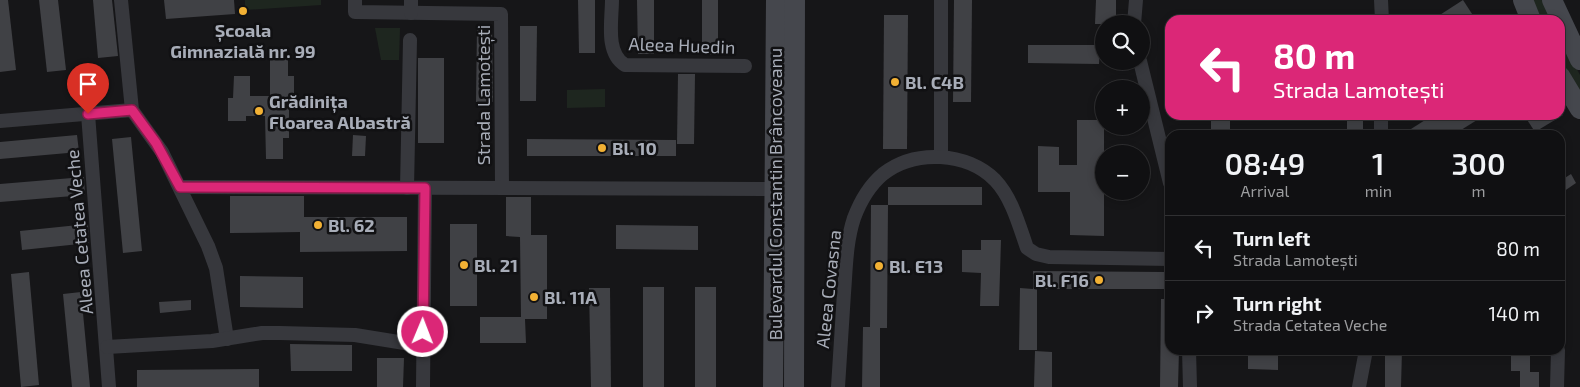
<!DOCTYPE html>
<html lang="en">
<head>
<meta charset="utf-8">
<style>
	body { margin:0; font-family:"Exo 2",sans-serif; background:#1e1e20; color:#f1f3f6; height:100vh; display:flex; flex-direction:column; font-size:19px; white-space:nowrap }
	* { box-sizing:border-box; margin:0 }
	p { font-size:16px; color:#9c9d9f }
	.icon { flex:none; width:28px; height:28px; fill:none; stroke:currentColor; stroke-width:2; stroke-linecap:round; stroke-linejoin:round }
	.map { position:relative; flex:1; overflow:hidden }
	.side { position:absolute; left:1165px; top:130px; width:400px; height:225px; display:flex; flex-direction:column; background:#101012; border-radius:15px; box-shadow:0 2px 8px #0003,0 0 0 1px #303032 }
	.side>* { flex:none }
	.top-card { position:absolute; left:1165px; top:15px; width:400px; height:105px; border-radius:15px; box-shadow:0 2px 8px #0003,0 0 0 1px #303032; background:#db2777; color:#fff; overflow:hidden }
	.buttons { position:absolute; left:1095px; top:15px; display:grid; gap:10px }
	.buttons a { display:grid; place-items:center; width:55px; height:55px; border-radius:50%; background:#101012; box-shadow:0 2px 8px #0003,0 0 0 1px #303032; font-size:25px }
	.pin { position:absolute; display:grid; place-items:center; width:42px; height:42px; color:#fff; margin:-51px -21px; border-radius:50% 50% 50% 0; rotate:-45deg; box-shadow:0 0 5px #0007 }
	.pin .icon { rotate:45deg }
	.me { position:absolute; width:55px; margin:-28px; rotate:1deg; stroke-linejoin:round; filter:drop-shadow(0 0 4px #0008) }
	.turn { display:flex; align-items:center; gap:18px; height:105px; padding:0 25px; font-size:22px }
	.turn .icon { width:65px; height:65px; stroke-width:2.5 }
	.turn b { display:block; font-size:35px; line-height:42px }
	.eta { display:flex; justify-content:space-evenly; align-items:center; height:85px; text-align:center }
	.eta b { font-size:30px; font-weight:600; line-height:35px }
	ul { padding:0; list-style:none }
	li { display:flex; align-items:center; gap:15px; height:65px; padding:0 25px; border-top:1px solid #303032 }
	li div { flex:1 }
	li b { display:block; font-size:19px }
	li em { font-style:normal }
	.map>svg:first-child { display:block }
</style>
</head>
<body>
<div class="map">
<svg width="1580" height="387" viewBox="0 0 1580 387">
	<rect width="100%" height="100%" fill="#161618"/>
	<g fill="#1e261f">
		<polygon points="245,0 321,0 321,5 245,10"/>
		<polygon points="1533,0 1544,0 1552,20 1541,20"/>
		<polygon points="375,28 400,28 399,60 381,60"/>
		<polygon points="1560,37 1580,75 1580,94 1560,60"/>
		<polygon points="605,89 605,107 567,108 567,90"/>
	</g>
	<g fill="#404145">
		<polygon points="0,0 8,0 16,70 0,72"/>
		<polygon points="39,0 58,0 66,70 47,72"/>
		<polygon points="93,0 112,0 118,56 98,58"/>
		<polygon points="164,0 234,0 235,14 166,19"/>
		<polygon points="578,0 595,0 595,53 579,53"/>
		<polygon points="637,0 654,0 654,54 638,54"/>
		<rect x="702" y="0" width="16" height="55"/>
		<polygon points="954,0 972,0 971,102 953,102"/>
		<polygon points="1096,0 1116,0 1116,24 1095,24"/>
		<polygon points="1463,0 1476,20 1432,20"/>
		<polygon points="884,15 908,15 907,149 883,149"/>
		<polygon points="520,26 537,26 536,101 520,101"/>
		<polygon points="477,27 492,27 493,102 476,102"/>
		<polygon points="1028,45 1100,45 1099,64 1028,63"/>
		<polygon points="270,55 288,55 288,76 294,76 294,106 289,106 289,138 283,138 283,159 266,159 265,116 246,116 246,121 228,121 228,98 233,98 234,76 250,76 250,96 270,96"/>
		<rect x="418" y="58" width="26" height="85"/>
		<polygon points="678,74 695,74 694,144 677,144"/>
		<rect x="1211" y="115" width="19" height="20"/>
		<rect x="1347" y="115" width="16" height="20"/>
		<polygon points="1433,115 1485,115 1453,135 1415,135 1411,129"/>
		<polygon points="1524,115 1563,115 1535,132"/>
		<polygon points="1077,120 1104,120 1104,236 1070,235 1070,192 1038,192 1038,146 1059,147 1059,165 1077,165"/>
		<polygon points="77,135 79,152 0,159 0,142"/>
		<polygon points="353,135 366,136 365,156 352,156"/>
		<polygon points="131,137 142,251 123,253 112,139"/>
		<polygon points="527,139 676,140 676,156 527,156"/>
		<polygon points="1571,174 1576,183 1560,194 1560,181"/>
		<polygon points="84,177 85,195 0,202 0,184"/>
		<rect x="888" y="187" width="94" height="18"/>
		<polygon points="230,196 304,196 304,217 407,217 407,251 300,252 300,232 230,233"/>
		<polygon points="506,197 531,197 531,235 547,235 547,319 525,319 526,343 480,343 480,317 521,317 520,237 506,236"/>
		<polygon points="871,205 888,205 887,328 880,328 880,387 862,387 863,327 870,327"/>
		<polygon points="88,224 89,243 22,250 20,231"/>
		<rect x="450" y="224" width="27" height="82"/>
		<polygon points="616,225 698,226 698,250 616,249"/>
		<polygon points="981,240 1001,240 999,306 980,306 981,273 962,272 962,250 981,250"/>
		<polygon points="1033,271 1165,272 1165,289 1037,289 1037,350 1019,350 1020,288 1033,289"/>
		<polygon points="29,272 39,385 21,387 11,274"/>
		<polygon points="240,276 303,277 303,308 240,307"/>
		<rect x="643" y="287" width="21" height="100"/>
		<rect x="695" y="287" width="21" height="100"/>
		<polygon points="589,288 610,288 611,387 591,387"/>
		<polygon points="81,292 90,387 72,387 63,294"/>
		<polygon points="1161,299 1170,299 1170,350 1179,350 1178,387 1160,387"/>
		<polygon points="191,300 191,310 160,313 159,302"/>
		<polygon points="290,344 352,345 352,371 291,371"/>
		<polygon points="1248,350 1278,350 1278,370 1248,369"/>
		<polygon points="1385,350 1402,350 1401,387 1385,387"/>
		<polygon points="1511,350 1530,350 1530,372 1539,372 1539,387 1520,387 1520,371 1511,371"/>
		<polygon points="1035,351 1052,352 1052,387 1034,387"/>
		<polygon points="377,358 404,358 403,387 377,387"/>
		<polygon points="259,369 259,387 137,387 137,370"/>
	</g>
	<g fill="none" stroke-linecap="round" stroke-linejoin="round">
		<g stroke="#37383d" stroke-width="14">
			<polyline points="121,0 132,110 162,152 208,246 216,268 227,339"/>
			<polyline points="355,0 355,12 501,14 502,188"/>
			<path d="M612,0C612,20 605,53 625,65L745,66"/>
			<polyline points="1381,0 1382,20"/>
			<polyline points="411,13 411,0"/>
			<polyline points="1134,24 1136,0"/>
			<polyline points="1140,61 1170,183"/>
			<polyline points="88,114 109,387"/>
			<polyline points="1381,115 1381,135"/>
			<polyline points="0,121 132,110"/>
			<polyline points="941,156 941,0"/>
			<polyline points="180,187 775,189"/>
			<polyline points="407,188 410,40"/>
			<polyline points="107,347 212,341 262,333 280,333 355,335 423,346"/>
			<polyline points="1189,350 1190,387"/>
			<polyline points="423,387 425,188"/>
			<path d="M838,387C840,356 842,324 844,293C846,268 846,242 854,218C860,202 870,185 883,174C915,149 967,152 995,180C1012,198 1019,225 1027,248L1036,254L1049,257L1170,259"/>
			<polyline points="1359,387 1366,350"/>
			<polyline points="1557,387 1558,350"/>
		</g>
		<g stroke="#45474d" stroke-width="20">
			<polyline points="1523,0 1531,20"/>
			<polyline points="1552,0 1580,60"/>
			<polyline points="1560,76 1580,109"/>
			<polyline points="773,387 776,0"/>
			<polyline points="794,387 795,0"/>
		</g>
	</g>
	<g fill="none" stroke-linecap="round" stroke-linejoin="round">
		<g stroke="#8e194d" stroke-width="12">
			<polyline id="route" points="88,114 132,110 156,143 180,187 425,188 423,332"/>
		</g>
		<use href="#route" stroke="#db2777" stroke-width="9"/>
	</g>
	<g fill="#f2b134" stroke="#111113" stroke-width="2">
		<circle cx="243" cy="11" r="5"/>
		<circle cx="895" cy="82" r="5"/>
		<circle cx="259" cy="111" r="5"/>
		<circle cx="602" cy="148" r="5"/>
		<circle cx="318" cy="225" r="5"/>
		<circle cx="464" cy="265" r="5"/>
		<circle cx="879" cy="266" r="5"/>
		<circle cx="1099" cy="280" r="5"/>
		<circle cx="534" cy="297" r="5"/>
	</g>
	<g text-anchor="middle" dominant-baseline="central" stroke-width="5" stroke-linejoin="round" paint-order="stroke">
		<g font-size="18" font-weight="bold" fill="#a8adb8" stroke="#111113" text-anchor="start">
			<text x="243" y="30" text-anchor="middle">Școala<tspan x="243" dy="21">Gimnazială nr. 99</tspan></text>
			<text x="905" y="82">Bl. C4B</text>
			<text x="269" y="101">Grădinița<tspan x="269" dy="21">Floarea Albastră</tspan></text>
			<text x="612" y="148">Bl. 10</text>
			<text x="328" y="225">Bl. 62</text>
			<text x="474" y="265">Bl. 21</text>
			<text x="889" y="266">Bl. E13</text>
			<text x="1089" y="280" text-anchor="end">Bl. F16</text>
			<text x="544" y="297">Bl. 11A</text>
		</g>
		<g font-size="18" fill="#a8adb8" stroke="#111113">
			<text transform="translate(682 45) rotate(2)">Aleea Huedin</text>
			<text transform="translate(483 95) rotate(-90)">Strada Lamotești</text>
			<text transform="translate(775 194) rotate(-90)">Bulevardul Constantin Brâncoveanu</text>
			<text transform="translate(79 232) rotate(-95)">Aleea Cetatea Veche</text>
			<text transform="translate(828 289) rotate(-84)">Aleea Covasna</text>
		</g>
	</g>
</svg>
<div class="buttons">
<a><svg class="icon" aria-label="search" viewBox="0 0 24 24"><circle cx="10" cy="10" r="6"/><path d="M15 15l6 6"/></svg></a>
<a>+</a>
<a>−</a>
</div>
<div class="pin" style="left:88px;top:114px;background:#d93025"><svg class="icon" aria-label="arrive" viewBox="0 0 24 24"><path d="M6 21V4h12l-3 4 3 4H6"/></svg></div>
<svg class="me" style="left:423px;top:332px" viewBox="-20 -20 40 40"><circle r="17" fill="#db2777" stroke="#fff" stroke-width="3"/><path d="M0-11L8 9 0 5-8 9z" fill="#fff"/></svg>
<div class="top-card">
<div class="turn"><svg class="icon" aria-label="left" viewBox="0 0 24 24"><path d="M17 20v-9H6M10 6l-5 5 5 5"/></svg><div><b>80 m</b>Strada Lamotești</div></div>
</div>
<section class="side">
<div class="eta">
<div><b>08:49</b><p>Arrival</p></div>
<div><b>1</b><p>min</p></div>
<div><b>300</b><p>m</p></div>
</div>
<ul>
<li><svg class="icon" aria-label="left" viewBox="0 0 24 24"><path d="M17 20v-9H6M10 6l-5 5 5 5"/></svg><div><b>Turn left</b><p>Strada Lamotești</p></div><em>80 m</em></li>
<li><svg class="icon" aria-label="right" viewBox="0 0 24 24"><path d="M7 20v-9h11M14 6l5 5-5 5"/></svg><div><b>Turn right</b><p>Strada Cetatea Veche</p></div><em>140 m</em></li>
</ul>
</section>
</div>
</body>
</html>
